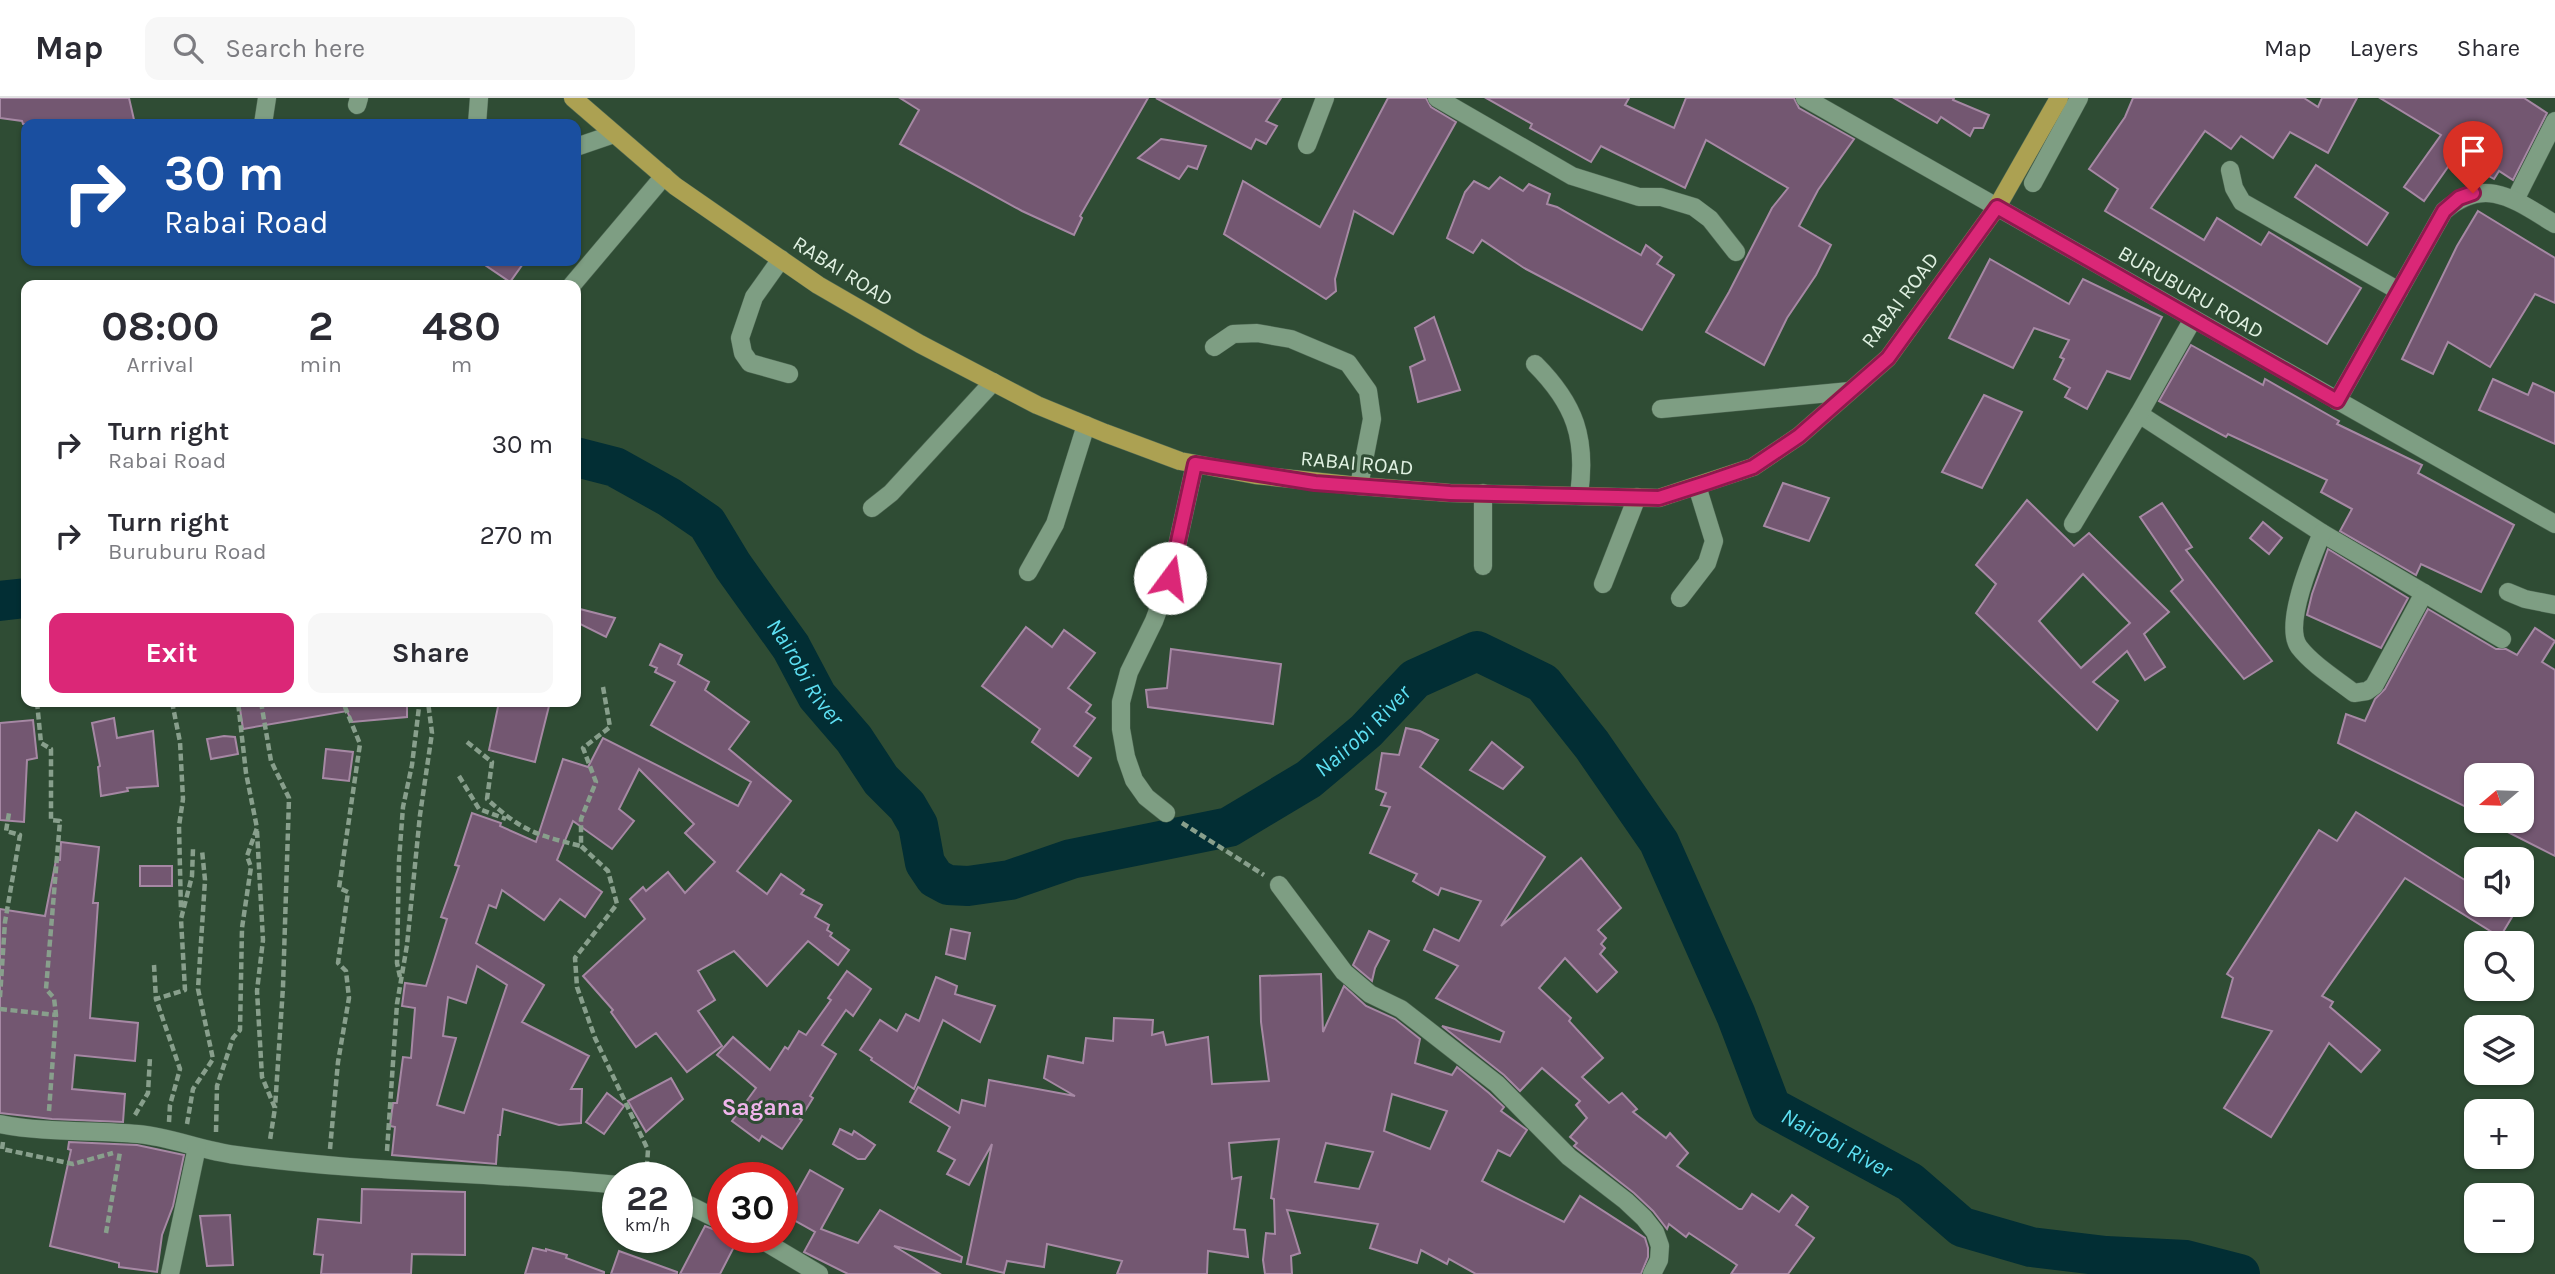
<!DOCTYPE html>
<html lang="en">
<head>
<meta charset="utf-8">
<style>
	body { margin:0; font-family:Karla,sans-serif; background:#f7f7f7; color:#2b2b33; height:100vh; display:flex; flex-direction:column; font-size:26px; white-space:nowrap }
	* { box-sizing:border-box; margin:0 }
	p { font-size:23px; color:#7c7c81 }
	.icon { flex:none; width:38px; height:38px; fill:none; stroke:currentColor; stroke-width:2; stroke-linecap:round; stroke-linejoin:round }
	.map { position:relative; flex:1; overflow:hidden }
	.sheet { position:absolute; left:21px; top:182px; width:560px; height:427px; display:flex; flex-direction:column; background:#fff; border-radius:14px; box-shadow:0 2px 5px #0004 }
	.sheet>* { flex:none }
	.top-card { position:absolute; left:21px; top:21px; width:560px; height:147px; border-radius:14px; box-shadow:0 2px 5px #0004; background:#1a4fa0; color:#fff; overflow:hidden }
	.needle { width:46px; rotate:251deg }
	.buttons { position:absolute; left:2464px; top:665px; display:grid; gap:14px }
	.buttons a { display:grid; place-items:center; width:70px; height:70px; border-radius:14px; background:#fff; box-shadow:0 2px 5px #0004; font-size:35px }
	.speed { position:absolute; left:602px; top:1064px; display:flex; gap:14px; font-size:35px; font-weight:700; text-align:center }
	.speed>* { display:grid; place-content:center; width:91px; height:91px; border-radius:50%; background:#fff; box-shadow:0 2px 5px #0004; line-height:1 }
	.speed small { font-size:18px; font-weight:400 }
	.speed .limit { border:10px solid #d22; background:#fff; color:#111 }
	.pin { position:absolute; display:grid; place-items:center; width:60px; height:60px; color:#fff; margin:-72px -30px; border-radius:50% 50% 50% 0; rotate:-45deg; box-shadow:0 0 7px #0007 }
	.pin .icon { rotate:45deg }
	.me { position:absolute; width:77px; margin:-38px; rotate:14deg; stroke-linejoin:round; filter:drop-shadow(0 0 5px #0008) }
	.turn { display:flex; align-items:center; gap:24px; height:147px; padding:0 28px; font-size:32px }
	.turn .icon { width:91px; height:91px; stroke-width:2.5 }
	.turn b { display:block; font-size:49px; line-height:60px }
	.eta { display:flex; justify-content:space-evenly; align-items:center; height:119px; text-align:center }
	.eta b { font-size:42px; font-weight:700; line-height:49px }
	.cta { display:flex; gap:14px; margin-top:auto; padding:14px 28px }
	.cta a { flex:1; height:80px; border-radius:14px; background:#db2777; color:#fff; font-size:28px; font-weight:700; line-height:80px; text-align:center }
	.cta a+a { background:#f7f7f7; color:#2b2b33 }
	ul { padding:0; list-style:none }
	li { display:flex; align-items:center; gap:21px; height:91px; padding:0 28px }
	li div { flex:1 }
	li b { display:block; font-size:26px }
	li em { font-style:normal }
	header { display:flex; align-items:center; gap:42px; box-sizing:border-box; height:98px; padding:0 35px; background:#fff; border-bottom:2px solid #e1e1e2 }
	header strong { font-size:33px }
	nav { display:flex; gap:38px; margin-inline-start:auto; font-size:24px }
	.search { width:490px; height:63px; background:#f7f7f7; display:flex; align-items:center; gap:18px; box-sizing:border-box; padding:0 24px; border-radius:14px; color:#7c7c81; font-size:26px }
	.map>svg:first-child { display:block }
</style>
</head>
<body>
<header>
<strong>Map</strong>
<div class="search"><svg class="icon" aria-label="search" viewBox="0 0 24 24"><circle cx="10" cy="10" r="6"/><path d="M15 15l6 6"/></svg>Search here</div>
<nav><a>Map</a><a>Layers</a><a>Share</a></nav>
</header>
<div class="map">
<svg width="2555" height="1176" viewBox="0 0 2555 1176">
	<rect width="100%" height="100%" fill="#2f4c34"/>
	<g fill="none" stroke-linecap="round" stroke-linejoin="round">
		<g stroke="#022e34" stroke-width="40">
			<path id="s1" d="M576,359L615,369L669,399L707,425L733,468L791,549L817,598L854,641L881,682L907,708L918,727L925,765L935,780L948,787L968,788L1010,782L1071,761L1229,729L1309,681L1366,633L1415,581L1477,553L1543,585L1592,647L1659,744L1736,917L1771,1009L1910,1084L1962,1129L2031,1149L2106,1158L2186,1162L2240,1176"/>
			<polyline points="0,503 26,500"/>
		</g>
	</g>
	<g fill="#735771" stroke="#a688a4" stroke-width="2" fill-rule="evenodd">
		<polygon points="0,0 129,0 135,26 23,26 22,23 0,20"/>
		<polygon points="900,0 1148,0 1080,118 1082,120 1074,137 1022,113 900,46 919,12"/>
		<polygon points="1156,0 1281,0 1266,23 1277,28 1266,46 1256,41 1251,51"/>
		<polygon points="1388,0 1426,0 1431,9 1456,24 1393,136 1354,113 1335,181 1336,193 1326,201 1224,136 1243,83 1320,129"/>
		<polygon points="1486,0 1629,0 1625,7 1674,30 1686,0 1794,0 1799,10 1854,41 1818,92 1799,128 1831,147 1816,177 1787,220 1764,267 1706,234 1729,194 1772,110 1788,90 1706,42 1685,90 1601,48 1591,64 1530,30 1532,26"/>
		<polygon points="1894,0 1954,0 1953,2 1989,17 1983,30 1974,30 1970,38 1941,19 1937,25"/>
		<polygon points="2133,0 2304,0 2318,9 2322,0 2357,0 2328,55 2290,34 2273,60 2241,38 2231,51 2205,33 2151,110 2204,142 2217,120 2261,147 2269,134 2361,190 2327,246 2105,113 2118,91 2089,71 2125,19"/>
		<polygon points="2380,0 2524,0 2547,15 2513,82 2499,73 2494,81 2455,59 2424,103 2404,89 2441,37"/>
		<polygon points="1161,41 1206,48 1197,71 1188,68 1179,81 1138,60"/>
		<polygon points="2316,67 2388,115 2367,147 2295,99"/>
		<polygon points="1500,79 1523,93 1529,86 1550,96 1547,106 1557,109 1641,157 1646,147 1662,159 1657,166 1674,177 1642,232 1524,170 1482,142 1473,155 1447,140 1465,94 1474,83 1489,91"/>
		<polygon points="2478,113 2555,160 2555,205 2535,196 2490,269 2448,244 2433,276 2402,261 2457,148"/>
		<polygon points="1990,161 2069,206 2083,181 2162,219 2130,281 2107,273 2087,311 2065,299 2070,290 2054,281 2064,261 2060,259 2069,242 2034,230 2013,270 1949,240"/>
		<polygon points="479,163 525,163 510,184"/>
		<polygon points="1434,219 1460,292 1418,304 1410,269 1425,262 1415,230"/>
		<polygon points="2191,247 2263,287 2265,281 2339,323 2337,326 2422,367 2418,375 2514,427 2481,494 2421,466 2416,477 2340,433 2352,411 2321,394 2327,382 2228,336 2226,339 2159,303"/>
		<polygon points="2493,281 2528,297 2533,285 2555,295 2555,346 2479,312"/>
		<polygon points="1984,297 2022,314 1982,390 1942,374"/>
		<polygon points="1783,385 1829,400 1809,443 1764,428"/>
		<path d="M2027,402L2074,448L2089,435L2169,514L2144,536L2165,569L2145,582L2127,553L2093,584L2118,603L2097,632L1976,515L1996,486L1976,467ZM2083,476L2130,525L2081,570L2039,523Z"/>
		<polygon points="2162,405 2192,449 2186,452 2272,563 2244,581 2171,493 2183,482 2140,419"/>
		<polygon points="2263,424 2282,440 2269,456 2250,440"/>
		<polygon points="2328,451 2408,500 2381,550 2307,517 2312,496"/>
		<polygon points="576,510 615,520 606,539 576,524"/>
		<polygon points="2428,511 2496,551 2506,551 2517,557 2535,530 2555,543 2542,564 2555,572 2555,758 2486,723 2522,723 2522,677 2476,677 2476,714 2338,645 2346,616 2365,623 2375,601 2385,591"/>
		<polygon points="1026,529 1052,549 1064,532 1095,555 1068,590 1091,607 1086,614 1095,620 1074,648 1091,660 1078,678 1032,644 1040,631 982,588"/>
		<path d="M660,546L682,557L678,566L709,584L705,592L749,624L729,651L791,703L737,773L767,796L781,776L804,792L801,796L822,807L815,819L829,827L827,832L832,835L830,838L849,852L838,867L808,843L767,888L734,853L698,873L715,902L698,913L722,948L687,974L656,935L636,949L611,914L613,912L583,878L645,821L630,801L643,789L646,793L668,774L685,795L715,764L685,735L694,726L639,671L619,711L634,723L612,751L573,723L557,762L602,794L585,819L560,801L544,822L502,792L496,810L489,807L476,845L544,887L522,924L589,958L571,991H582L581,1025L559,1027L503,1011L500,1037H498L496,1066L392,1057L395,1029L390,1028L393,1005H397L403,959L411,960L415,910L402,908L405,885L426,888L447,821L441,819L459,768L455,767L472,715L501,725L500,728L536,744L563,661L588,669L603,640L738,708L751,684L651,627L675,584L655,574L657,570L650,567ZM477,868L507,887L464,1015L437,1007L456,940L443,938L448,899L466,905Z"/>
		<polygon points="1171,551 1281,566 1273,626 1148,609 1146,592 1167,590"/>
		<polygon points="239,604 407,605 407,619 352,624 347,613 243,631"/>
		<polygon points="499,604 550,604 535,664 489,652"/>
		<polygon points="114,620 117,640 153,633 158,688 127,690 128,693 101,698 98,669 100,668 92,625"/>
		<polygon points="33,622 37,660 27,662 24,724 0,722 0,625"/>
		<polygon points="1406,630 1420,633 1438,642 1420,669 1545,759 1501,828 1581,760 1621,810 1598,832 1606,840 1601,846 1605,850 1600,856 1617,874 1597,894 1565,860 1539,890 1571,920 1569,923 1603,960 1582,979 1609,1005 1622,995 1637,1011 1633,1014 1666,1040 1670,1035 1688,1055 1677,1068 1739,1111 1742,1111 1752,1096 1779,1114 1792,1097 1808,1109 1796,1127 1814,1140 1788,1176 1731,1176 1737,1167 1689,1135 1686,1139 1669,1126 1667,1131 1653,1113 1634,1095 1574,1048 1577,1045 1570,1039 1587,1020 1576,1007 1580,1003 1542,970 1520,993 1504,977 1442,928 1500,944 1504,934 1436,900 1458,868 1424,852 1434,831 1459,843 1481,803 1441,790 1438,797 1413,783 1417,776 1370,755 1390,709 1381,707 1386,695 1376,691 1382,655 1399,657"/>
		<polygon points="224,638 235,639 238,656 211,661 207,641"/>
		<polygon points="1492,644 1523,669 1503,691 1470,672"/>
		<polygon points="326,651 353,654 349,683 323,680"/>
		<polygon points="2356,714 2476,789 2476,807 2504,807 2515,814 2500,839 2405,780 2322,898 2333,904 2330,909 2380,952 2361,974 2329,945 2271,1039 2224,1010 2272,933 2222,919 2233,880 2227,876 2319,732 2337,743"/>
		<polygon points="61,744 99,749 93,805 98,805 90,920 138,925 135,963 75,957 72,991 125,996 123,1024 52,1021 0,1015 0,811 45,818 56,762 60,762"/>
		<rect x="140" y="768" width="32" height="20"/>
		<polygon points="951,831 970,835 965,861 946,856"/>
		<polygon points="1369,833 1389,843 1375,870 1372,883 1353,867"/>
		<polygon points="847,873 871,891 853,918 846,912 822,947 836,956 810,998 813,1000 800,1021 802,1022 782,1051 762,1038 759,1043 732,1023 756,990 717,957 733,939 770,972 785,949 788,951 799,933 806,937 831,902 828,900"/>
		<path d="M1321,876L1323,934L1344,888L1366,908L1395,921L1420,941L1415,965L1452,977L1457,969L1489,995L1504,1009L1501,1013L1527,1032L1510,1058L1498,1052L1482,1083L1564,1124L1580,1098L1645,1140L1648,1150V1159L1641,1176H1476L1449,1161L1447,1166L1421,1152L1417,1165L1370,1150L1378,1126L1287,1112L1300,1155L1291,1158L1292,1176H1265L1263,1162L1266,1135L1275,1136L1274,1101L1271,1100L1279,1041L1229,1045L1232,1081L1241,1079L1234,1131L1245,1132L1248,1159L1208,1153L1207,1176H1117L1122,1163L1047,1146L1044,1169L1007,1163L1004,1175L967,1166L992,1046L969,1087L947,1076L955,1062L938,1053L950,1029L910,1004L918,989L959,1015L962,1002L985,1008L989,982L1075,998L1044,980L1048,958L1083,965L1086,940L1113,943L1114,920L1153,922L1152,937L1163,934L1166,947L1208,939L1212,986L1269,983L1261,924L1260,878ZM1392,996L1447,1013L1430,1051L1384,1033ZM1326,1045L1373,1054L1359,1091L1315,1084Z"/>
		<polygon points="936,879 957,888 955,896 995,908 980,944 943,922 914,991 871,962 872,960 860,952 880,922 897,933 906,916 919,923"/>
		<polygon points="671,980 683,1001 646,1034 628,1003"/>
		<polygon points="607,995 624,1008 604,1036 586,1024"/>
		<polygon points="840,1031 852,1037 854,1033 875,1047 865,1061 858,1061 833,1046"/>
		<polygon points="69,1044 137,1047 184,1057 173,1108 162,1137 157,1174 119,1169 119,1165 50,1148 71,1052 68,1051"/>
		<polygon points="810,1072 843,1091 821,1131 858,1145 880,1112 962,1159 961,1164 894,1148 940,1176 848,1176 804,1154 815,1134 785,1117"/>
		<polygon points="362,1091 465,1094 465,1157 412,1156 411,1176 321,1176 323,1157 314,1156 318,1121 361,1125"/>
		<polygon points="230,1117 233,1167 207,1168 200,1118"/>
		<polygon points="705,1128 723,1135 723,1139 738,1141 720,1176 680,1176"/>
		<polygon points="533,1150 546,1153 546,1151 567,1157 566,1160 604,1174 604,1176 525,1176"/>
		<polygon points="619,1153 677,1174 677,1176 611,1176"/>
	</g>
	<g fill="none" stroke-linecap="round" stroke-linejoin="round">
		<g stroke="#4e6753" stroke-width="19">
			<g id="minor">
				<polyline points="1437,0 1572,78 1639,99 1661,99 1694,109 1710,121 1736,154"/>
				<polyline points="1805,0 2555,426"/>
				<polyline points="357,7 359,0"/>
				<polyline points="263,26 267,0"/>
				<polyline points="477,26 479,0"/>
				<polyline points="1307,47 1325,0"/>
				<polyline points="576,49 614,36"/>
				<polyline points="2230,72 2234,90 2242,104 2399,193"/>
				<polyline points="2033,85 2079,0"/>
				<polyline points="2515,102 2555,23"/>
				<polyline points="781,161 754,199 740,240 743,255 750,265 789,276"/>
				<polyline points="572,187 664,78"/>
				<polyline points="1214,249 1233,236 1257,235 1291,241 1348,265 1368,293 1372,321 1359,388"/>
				<path d="M1535,266C1575,306 1587,340 1579,397"/>
				<path d="M2337,303L2444,113C2485,77 2515,102 2555,126"/>
				<polyline points="1661,311 1850,293"/>
				<polyline points="2139,316 2322,435 2502,541"/>
				<polyline points="1483,395 1483,468"/>
				<polyline points="872,410 891,395 993,284"/>
				<polyline points="2073,426 2139,316 2193,221"/>
				<path d="M2322,435C2312,459 2283,527 2299,549C2313,567 2336,581 2354,595L2367,593L2374,588L2424,495"/>
				<polyline points="1028,474 1055,426 1086,327"/>
				<polyline points="1603,486 1637,399"/>
				<polyline points="2508,494 2525,501 2555,507"/>
				<polyline points="1680,500 1707,465 1714,443 1697,388"/>
				<polyline points="1166,715 1146,699 1134,682 1126,659 1121,631 1121,604 1129,574 1154,523 1170,480 1195,366"/>
				<polyline points="1279,787 1344,874 1370,896 1401,911 1497,986 1569,1059 1626,1103 1644,1120 1655,1134 1660,1148 1659,1162 1652,1176"/>
				<path d="M0,1026C45,1035 92,1032 138,1036C171,1039 203,1053 236,1057C363,1075 491,1074 618,1087"/>
				<polyline points="677,1101 723,1124"/>
				<polyline points="757,1139 819,1176"/>
				<polyline points="170,1176 197,1049"/>
			</g>
		</g>
		<g stroke="#4e6753" stroke-width="19">
			<polyline id="major" points="573,0 675,88 818,187 920,246 1037,307 1105,335 1180,363 1255,377 1359,388 1450,395 1659,400 1753,369 1799,338 1888,260 1997,109 2059,0"/>
		</g>
		<g stroke="#889f8c" stroke-width="4.5" stroke-dasharray="7 3.5" stroke-linecap="butt">
			<polyline points="603,589 610,629 583,650 596,684 581,721 581,748 608,773 617,806 575,860 577,889 595,940 648,1052 646,1080"/>
			<polyline points="37,604 41,645 51,651 51,722 60,723 46,891 54,900 56,917 49,1013"/>
			<polyline points="172,604 180,644 183,701 179,728 181,813"/>
			<polyline points="261,604 271,663 289,700 283,889 275,1010"/>
			<path d="M467,644L492,664L487,701C522,733 536,737 581,748"/>
			<polyline points="459,678 479,711 506,721"/>
			<polyline points="1182,725 1264,777"/>
			<polyline points="257,733 263,842 257,893 262,979 275,1010 270,1042"/>
			<polyline points="154,867 156,901"/>
			<polyline points="400,879 397,865 399,762 403,709 412,667 419,609"/>
			<polyline points="0,899 5,824 20,737 6,733 9,715"/>
			<polyline points="0,911 56,917"/>
			<polyline points="135,1017 148,995 150,959"/>
			<polyline points="169,1024 170,1007 180,971 156,901 185,892 181,821 192,778 193,751"/>
			<polyline points="187,1026 193,991 213,961 198,891 205,782 202,752"/>
			<polyline points="216,1034 217,988 233,940 240,932 242,830 251,769 247,758 257,730 246,675 238,604"/>
			<polyline points="3,1044 2,1051 73,1066 113,1055"/>
			<polyline points="330,1051 338,964 349,900 346,873 338,865 348,794 339,790 360,646 343,604"/>
			<polyline points="387,1053 397,906 407,847 420,717 432,635 428,604"/>
			<polyline points="106,1135 120,1054"/>
		</g>
		<use href="#minor" stroke="#7e9e83" stroke-width="18"/>
		<use href="#major" stroke="#aca152" stroke-width="18"/>
	</g>
	<g fill="none" stroke-linecap="round" stroke-linejoin="round">
		<g stroke="#8e194d" stroke-width="18">
			<polyline id="route" points="1170,480 1195,366 1315,385 1450,395 1659,400 1709,384 1753,369 1799,338 1888,260 1997,109 2337,303 2444,113 2459,100 2473,95"/>
		</g>
		<use href="#route" stroke="#db2777" stroke-width="12"/>
	</g>
	<g text-anchor="middle" dominant-baseline="central" stroke-width="6" stroke-linejoin="round" paint-order="stroke">
		<g font-size="21" fill="#e0f1e2" stroke="#2f4c34">
			<text transform="translate(843 173) rotate(32)">RABAI ROAD</text>
			<text transform="translate(2191 194) rotate(30)">BURUBURU ROAD</text>
			<text transform="translate(1900 202) rotate(-53)">RABAI ROAD</text>
			<text transform="translate(1357 365) rotate(5)">RABAI ROAD</text>
		</g>
		<g font-size="23" font-style="italic" fill="#5ddff2" stroke="#2f4c34">
			<text stroke="none"><textPath href="#s1" startOffset="327">Nairobi River</textPath></text>
			<text stroke="none"><textPath href="#s1" startOffset="1043">Nairobi River</textPath></text>
			<text stroke="none"><textPath href="#s1" startOffset="1818">Nairobi River</textPath></text>
		</g>
		<g font-size="23" font-weight="bold" fill="#f0b4ec" stroke="#2f4c34">
			<text x="763" y="1009">Sagana</text>
		</g>
	</g>
</svg>
<div class="buttons">
<a><svg class="needle" viewBox="-14 -14 28 28"><path d="M0-13l5 13h-10z" fill="#e53935"/><path d="M0 13l5-13h-10z" fill="#7c7c81"/></svg></a>
<a><svg class="icon" aria-label="sound" viewBox="0 0 24 24"><path d="M4 9h4l5-4v14l-5-4H4zM17 9q2 3 0 6"/></svg></a>
<a><svg class="icon" aria-label="search" viewBox="0 0 24 24"><circle cx="10" cy="10" r="6"/><path d="M15 15l6 6"/></svg></a>
<a><svg class="icon" aria-label="layers" viewBox="0 0 24 24"><path d="M12 4l9 5-9 5-9-5zM3 14l9 5 9-5"/></svg></a>
<a>+</a>
<a>−</a>
</div>
<div class="speed"><div>22<small>km/h</small></div><div class="limit">30</div></div>
<div class="pin" style="left:2473px;top:95px;background:#d93025"><svg class="icon" aria-label="arrive" viewBox="0 0 24 24"><path d="M6 21V4h12l-3 4 3 4H6"/></svg></div>
<svg class="me" style="left:1170px;top:480px" viewBox="-20 -20 40 40"><circle r="19" fill="#fff"/><path d="M0-13L10 11 0 6-10 11z" fill="#db2777"/></svg>
<div class="top-card">
<div class="turn"><svg class="icon" aria-label="right" viewBox="0 0 24 24"><path d="M7 20v-9h11M14 6l5 5-5 5"/></svg><div><b>30 m</b>Rabai Road</div></div>
</div>
<section class="sheet">
<div class="eta">
<div><b>08:00</b><p>Arrival</p></div>
<div><b>2</b><p>min</p></div>
<div><b>480</b><p>m</p></div>
</div>
<ul>
<li><svg class="icon" aria-label="right" viewBox="0 0 24 24"><path d="M7 20v-9h11M14 6l5 5-5 5"/></svg><div><b>Turn right</b><p>Rabai Road</p></div><em>30 m</em></li>
<li><svg class="icon" aria-label="right" viewBox="0 0 24 24"><path d="M7 20v-9h11M14 6l5 5-5 5"/></svg><div><b>Turn right</b><p>Buruburu Road</p></div><em>270 m</em></li>
</ul>
<div class="cta"><a>Exit</a><a>Share</a></div>
</section>
</div>
</body>
</html>
